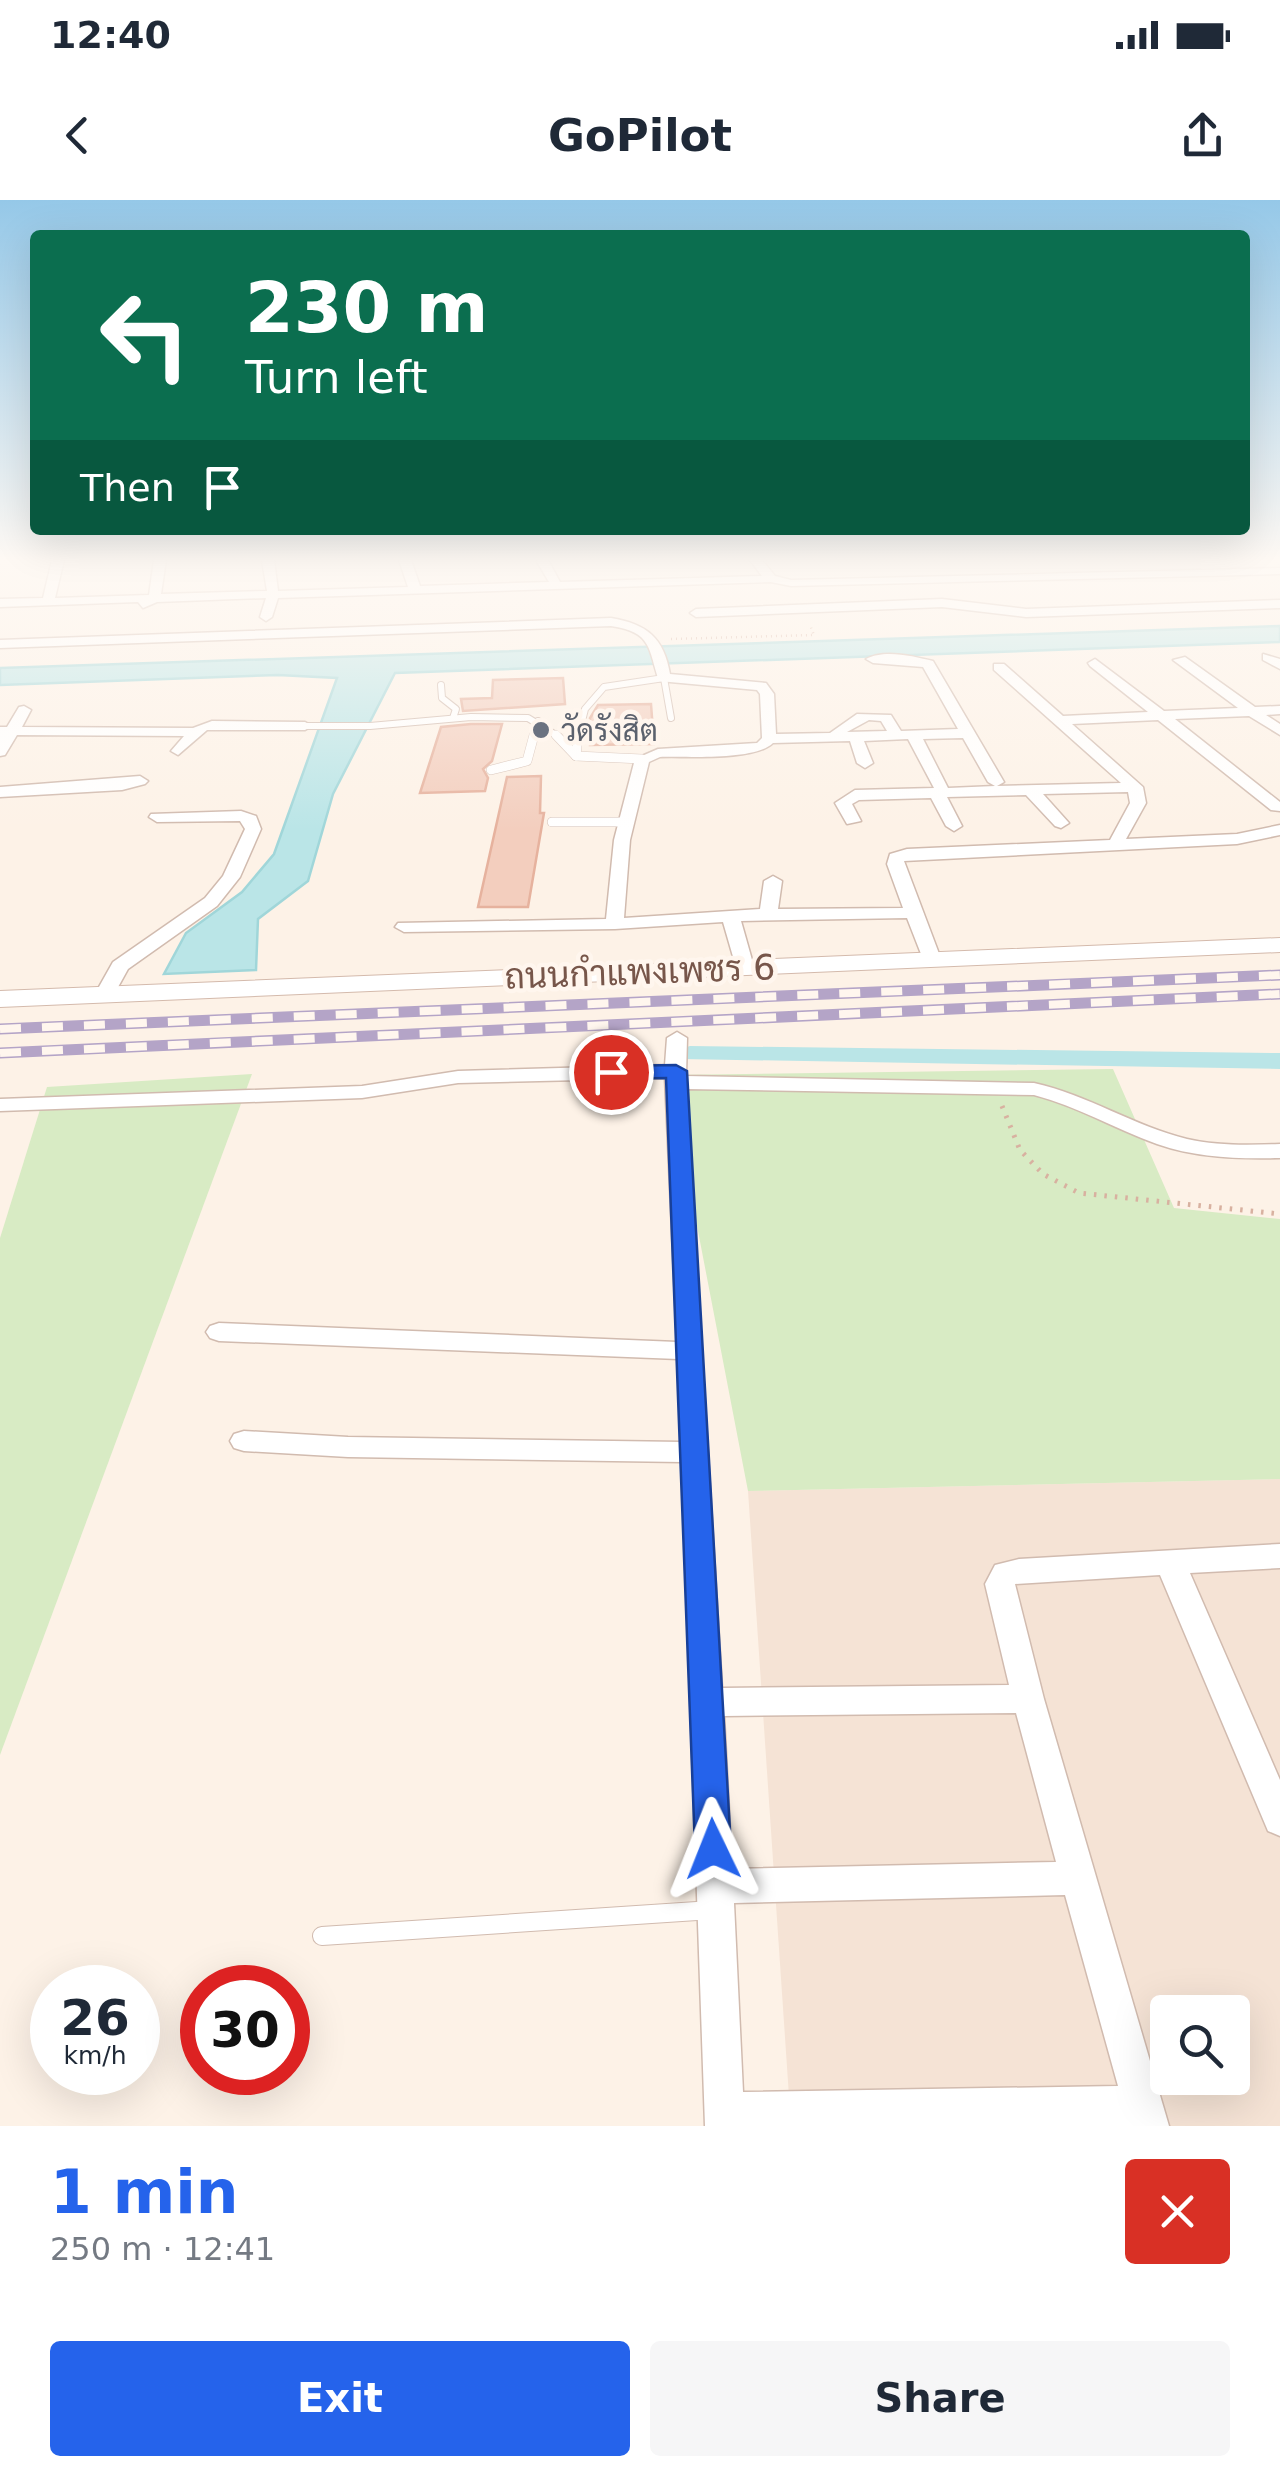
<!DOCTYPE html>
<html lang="en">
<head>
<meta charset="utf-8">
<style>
	body { margin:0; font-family:"DejaVu Sans",Sarabun,sans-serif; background:#f6f6f7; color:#1f2937; height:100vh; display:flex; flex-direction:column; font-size:38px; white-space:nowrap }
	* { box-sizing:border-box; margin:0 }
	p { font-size:32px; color:#747a83 }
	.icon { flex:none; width:55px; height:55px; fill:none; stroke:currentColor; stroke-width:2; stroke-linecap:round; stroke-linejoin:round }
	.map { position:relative; height:1926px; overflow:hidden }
	.sheet { display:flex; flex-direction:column; background:#fff; flex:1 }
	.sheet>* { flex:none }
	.hud { position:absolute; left:30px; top:30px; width:1220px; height:305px; border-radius:10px; box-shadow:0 10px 40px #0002; background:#0b6e4f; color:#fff; overflow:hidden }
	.tools { position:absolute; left:1150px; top:1795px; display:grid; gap:20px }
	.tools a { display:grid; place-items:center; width:100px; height:100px; border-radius:10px; background:#fff; box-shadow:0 10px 40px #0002; font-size:50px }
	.speed { position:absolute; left:30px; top:1765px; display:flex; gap:20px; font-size:50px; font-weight:700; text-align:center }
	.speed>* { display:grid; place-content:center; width:130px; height:130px; border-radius:50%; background:#fff; box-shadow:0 10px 40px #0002; line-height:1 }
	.speed small { font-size:25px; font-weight:400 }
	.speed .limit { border:15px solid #d22; background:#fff; color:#111 }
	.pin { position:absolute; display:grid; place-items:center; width:85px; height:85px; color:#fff; margin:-42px; border:5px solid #fff; border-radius:50%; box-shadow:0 2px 10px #0007 }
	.me { position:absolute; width:110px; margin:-55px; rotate:358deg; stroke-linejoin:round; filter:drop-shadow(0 0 8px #0008) }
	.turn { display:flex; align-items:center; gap:35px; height:210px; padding:0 50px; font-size:45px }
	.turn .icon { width:130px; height:130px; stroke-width:2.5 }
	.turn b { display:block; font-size:70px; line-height:85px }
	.then { display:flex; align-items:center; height:95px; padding:0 50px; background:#0003; gap:20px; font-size:38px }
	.round { display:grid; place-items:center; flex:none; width:105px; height:105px; border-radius:10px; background:#f6f6f7 }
	.overview { display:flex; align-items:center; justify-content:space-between; height:170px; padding:0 50px }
	h1 { font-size:60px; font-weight:600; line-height:75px; color:#2563eb }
	.action { display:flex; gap:20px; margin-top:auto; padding:20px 50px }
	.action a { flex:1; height:115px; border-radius:10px; background:#2563eb; color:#fff; font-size:40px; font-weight:600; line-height:115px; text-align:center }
	.action a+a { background:#f6f6f7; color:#1f2937 }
	.status { display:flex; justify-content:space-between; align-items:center; height:70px; padding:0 50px; background:#fff; direction:ltr }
	.status svg { height:28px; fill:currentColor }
	header { display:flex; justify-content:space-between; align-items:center; height:130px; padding:0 50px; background:#fff; font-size:45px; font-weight:600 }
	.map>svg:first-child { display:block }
</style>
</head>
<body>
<div class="status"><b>12:40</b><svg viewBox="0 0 49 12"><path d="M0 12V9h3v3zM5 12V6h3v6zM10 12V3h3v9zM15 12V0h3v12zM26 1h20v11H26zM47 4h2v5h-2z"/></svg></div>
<header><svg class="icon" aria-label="back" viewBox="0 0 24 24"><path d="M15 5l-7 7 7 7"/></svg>GoPilot<svg class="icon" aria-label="share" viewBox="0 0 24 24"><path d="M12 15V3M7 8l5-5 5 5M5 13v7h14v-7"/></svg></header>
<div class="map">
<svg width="1280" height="1926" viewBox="0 0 1280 1926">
	<rect width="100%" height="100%" fill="#fdf2e7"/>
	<path fill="#f5e3d5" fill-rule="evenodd" d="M1280,1279V1926H791L748,1291ZM1168,1812H1232V1878H1168Z"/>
	<g fill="#d8ebc4">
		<polygon points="1113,869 1174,1008 1280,1019 1280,1279 748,1291 668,875"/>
		<polygon points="252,874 0,1555 0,1038 47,887"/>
	</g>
	<polygon fill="#bae5e7" stroke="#a0d6d9" stroke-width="2.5" points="1280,426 1280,442 395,473 333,594 308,681 258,719 256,770 164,774 186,733 242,692 274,654 337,478 278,475 0,485 0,468"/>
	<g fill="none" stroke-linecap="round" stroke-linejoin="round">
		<polygon fill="#bae5e7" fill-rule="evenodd" points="690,846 1280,853 1280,869 681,859 677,854 681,849"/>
	</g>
	<g fill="#f3cebe" stroke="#e6b29e" stroke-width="2.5">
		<polygon points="563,478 565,504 463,511 461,499 492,498 493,480"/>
		<polygon points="651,504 654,544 590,545 590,518 598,505"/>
		<polygon points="471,524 502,524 492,561 483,569 488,578 485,591 420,593 441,527"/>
		<polygon points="541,576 540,613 544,613 528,707 478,707 507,577"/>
	</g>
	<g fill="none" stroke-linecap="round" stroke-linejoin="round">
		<g stroke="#d1bbaf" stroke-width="8">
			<g id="lane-far2">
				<polyline points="441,485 442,498 456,509 453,518"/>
				<polyline points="305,526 370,526 471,517 528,518 559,537"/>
				<polyline points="534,537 538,521"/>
				<polyline points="578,537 585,509 604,487 664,478 671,518"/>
			</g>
		</g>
		<g stroke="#d1bbaf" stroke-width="10">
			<g id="lane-far1">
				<polyline points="556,535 576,556 642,559"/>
				<polyline points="576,556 578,535"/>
				<polyline points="491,570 527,561 534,535"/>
				<polyline points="552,622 626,622"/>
			</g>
		</g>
		<g stroke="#d1bbaf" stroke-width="20">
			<polyline id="lane" points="322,1736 712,1710"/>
		</g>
		<g stroke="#d1bbaf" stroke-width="3">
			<g id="street">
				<polygon points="52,360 64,360 55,398 149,395 154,360 166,360 161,394 267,391 262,360 274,360 278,391 408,387 399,360 411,360 420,386 549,382 536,360 548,360 560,382 762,376 750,360 762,360 775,376 791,380 1280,368 1280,374 791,386 771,382 278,398 272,417 266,421 260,417 266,398 157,402 143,408 138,402 0,407 0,399 43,398"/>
				<polygon points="942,399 1026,409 1280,400 1280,408 1026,417 942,407 696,417 690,413 696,409"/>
				<path d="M611,418C647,424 664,438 670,474L766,483L774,494L776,534L830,533L857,514L891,515L901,531L958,529L923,467L873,463L866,459C884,449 913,456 933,461L1004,582L997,586L1121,583L994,470V464H1004L1063,516L1148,512L1090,466L1088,463L1095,459L1164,511L1238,508L1173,460L1185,457L1255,507L1280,506V514L1266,515L1280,524V535L1249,516L1175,519L1280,602V611L1271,610L1158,520L1072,524L1143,587L1146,603L1126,639L1237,634L1280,625V635L1237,644L904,661L941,759L932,765L923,759L907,718L741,721L754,767L745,773L736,767L723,722L615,729L404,732L395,727L398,723L606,719L614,640L635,559L658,549L757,543L762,538L760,494L757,490L659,481C648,448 652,432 611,426L0,448V440ZM869,520L881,521L887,531L847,532ZM963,538L988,582L995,586L948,588L923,539ZM908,539L934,588L855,590L835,603L847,624L861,621L852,604L859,600L931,598L946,626L954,631L962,626L947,597L1026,595L1055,626L1061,628L1069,623L1043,594L1128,592L1130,603L1110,640L907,649L890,654L887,664L903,708L778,709L782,681L773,676L764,681L760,709L624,718L630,640L649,562L660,557C686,556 755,561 773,543L850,541L857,563L865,568L873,563L864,541Z"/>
				<polygon points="1263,454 1280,459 1280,469 1263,460"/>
				<polygon points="24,506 31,510 22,527 193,528 212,521 305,522 312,526 305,530 207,530 178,555 171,551 184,536 17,535 5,555 0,556 0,527 7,527 19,507"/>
				<polygon points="140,576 148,581 145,584 122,590 0,597 0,587"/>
				<polygon points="241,611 256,616 261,629 240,677 217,706 128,769 112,798 98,798 95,794 113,762 205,698 223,676 245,629 240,621 157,622 149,617 151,614"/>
				<path d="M677,832L687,838L686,876L1034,883C1088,895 1134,926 1187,939C1217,946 1249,945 1280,944V958C1238,959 1197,958 1157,944C1115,929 1077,906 1034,895L686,889L722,1488L1009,1485L985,1384L995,1365L1019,1359L1280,1344V1368L1190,1373L1280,1580V1636L1268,1631L1160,1375L1015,1384L1044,1499L1169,1926H705L682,1262L348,1257L244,1251L234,1248L230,1241L234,1234L244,1231L348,1237L682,1242L678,1159L219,1141L210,1138L206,1132L210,1126L219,1123L677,1142L665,878L458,883L362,898L0,911V899L362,886L458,871L665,865L667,838ZM1016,1513L1056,1662L732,1669L724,1516ZM1065,1695L1118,1886L743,1892L734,1703Z"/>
			</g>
		</g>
		<g stroke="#d4baac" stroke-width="2">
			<polygon id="secondary" points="1280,738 1280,752 0,807 0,791"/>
		</g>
		<polyline stroke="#d8b1a0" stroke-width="2.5" stroke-dasharray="1 4" stroke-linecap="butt" points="671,439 814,435 810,425"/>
		<polyline stroke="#d8b1a0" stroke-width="5" stroke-dasharray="2.5 8" stroke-linecap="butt" points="1002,906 1020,950 1043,974 1079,993 1280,1014"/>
		<use href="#lane-far2" stroke="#fff" stroke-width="6"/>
		<use href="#lane-far1" stroke="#fff" stroke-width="9"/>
		<use href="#lane" stroke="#fff" stroke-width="18"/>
		<use href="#street" fill="#fff" fill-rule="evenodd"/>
		<use href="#secondary" fill="#fff" fill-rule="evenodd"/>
		<g stroke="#b4a4c7" stroke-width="11">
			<g id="rail">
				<polyline points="0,829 1280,775"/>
				<polyline points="0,853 1280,794"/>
			</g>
		</g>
		<use href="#rail" stroke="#fff6ee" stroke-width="8" stroke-dasharray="21" stroke-linecap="butt"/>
	</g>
	<linearGradient id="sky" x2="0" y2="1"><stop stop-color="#95c8e8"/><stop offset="0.57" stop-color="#fef9f4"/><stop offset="1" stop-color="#fef9f4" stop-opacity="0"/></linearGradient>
	<rect width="1280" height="630" fill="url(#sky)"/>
	<polygon fill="#2563eb" stroke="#184099" stroke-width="2.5" points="676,865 687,871 731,1649 725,1661 713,1666 700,1661 695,1649 666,878 611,879 601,872 611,866"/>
	<circle fill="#6b7280" stroke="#fff6ee" stroke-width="4" cx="541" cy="530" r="10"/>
	<g text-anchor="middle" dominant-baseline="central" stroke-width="9" stroke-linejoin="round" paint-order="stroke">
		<g font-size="30" fill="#5b616d" stroke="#fff6ee" text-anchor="start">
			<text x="561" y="530">วัดรังสิต</text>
		</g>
		<g font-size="35" fill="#77564a" stroke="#fff6ee">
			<text transform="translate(640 772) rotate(-2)">ถนนกำแพงเพชร 6</text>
		</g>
	</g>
</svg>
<div class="tools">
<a><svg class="icon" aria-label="search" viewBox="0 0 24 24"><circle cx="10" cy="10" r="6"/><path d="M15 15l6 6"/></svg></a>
</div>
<div class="speed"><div>26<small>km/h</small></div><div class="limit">30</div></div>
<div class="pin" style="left:611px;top:872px;background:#d93025"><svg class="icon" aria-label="arrive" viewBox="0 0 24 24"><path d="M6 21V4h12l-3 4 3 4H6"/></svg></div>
<svg class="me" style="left:713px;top:1649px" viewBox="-20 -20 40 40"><path d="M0-17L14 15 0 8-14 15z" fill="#2563eb" stroke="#fff" stroke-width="4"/></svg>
<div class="hud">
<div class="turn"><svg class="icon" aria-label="left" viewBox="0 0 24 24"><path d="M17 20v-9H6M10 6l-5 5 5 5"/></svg><div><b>230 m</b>Turn left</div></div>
<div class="then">Then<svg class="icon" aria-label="arrive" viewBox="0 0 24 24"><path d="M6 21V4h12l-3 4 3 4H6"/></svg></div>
</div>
</div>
<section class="sheet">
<div class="overview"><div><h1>1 min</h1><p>250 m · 12:41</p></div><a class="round" style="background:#d93025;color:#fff"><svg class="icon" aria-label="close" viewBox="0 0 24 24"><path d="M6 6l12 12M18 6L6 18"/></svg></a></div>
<div class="action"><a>Exit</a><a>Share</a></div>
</section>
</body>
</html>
